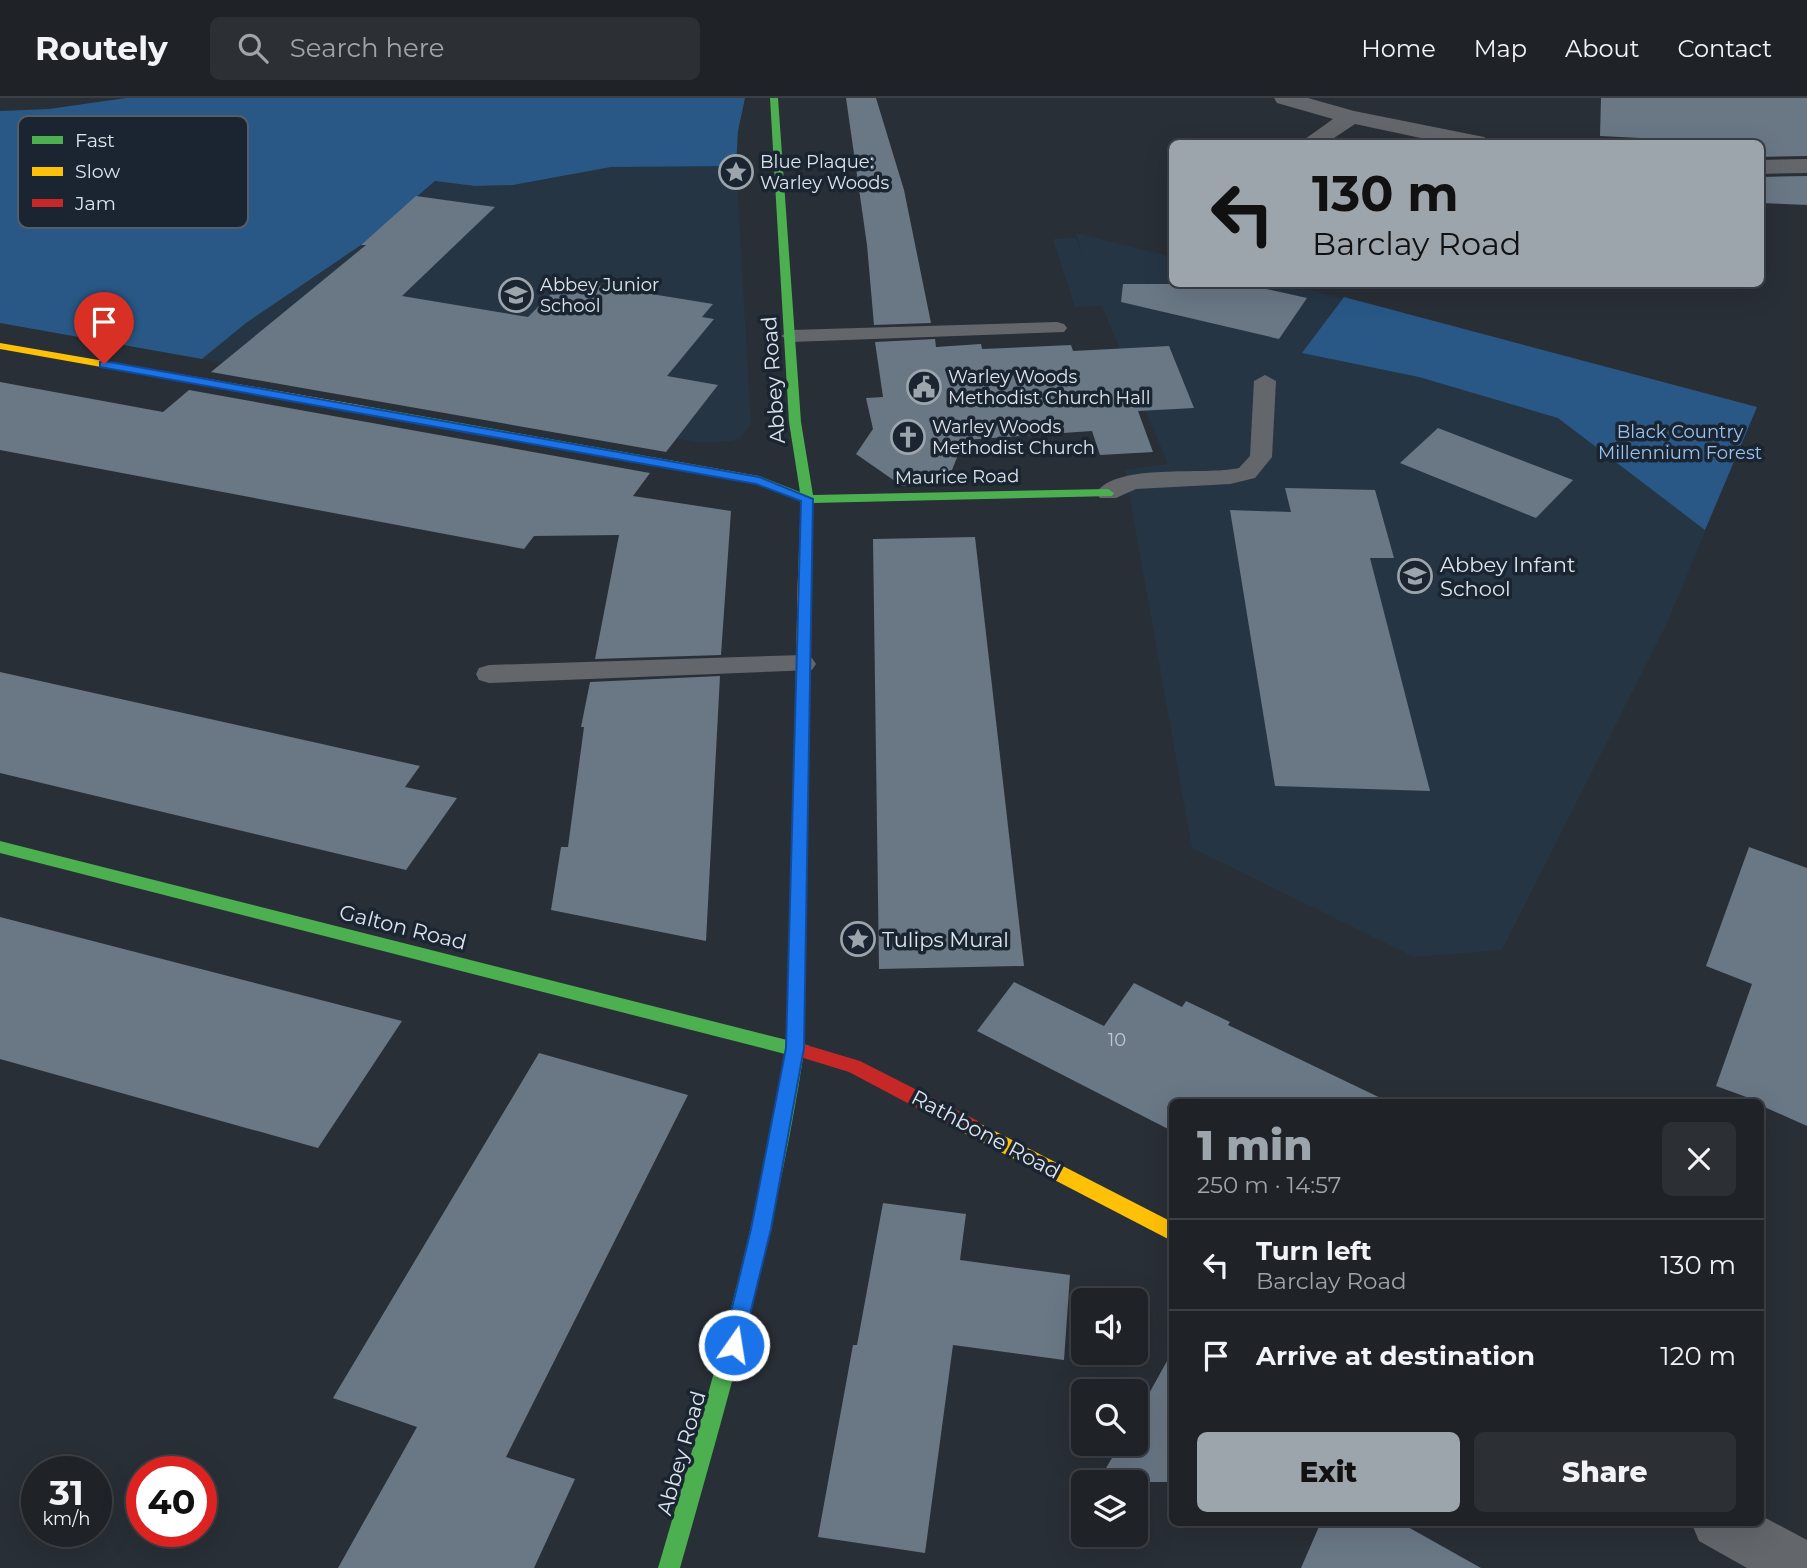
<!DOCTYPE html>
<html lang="en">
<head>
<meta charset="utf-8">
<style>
	body { margin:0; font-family:Montserrat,sans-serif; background:#2c2f34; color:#f1f3f6; height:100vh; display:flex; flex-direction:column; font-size:26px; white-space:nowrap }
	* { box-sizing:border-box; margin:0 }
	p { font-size:23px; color:#a1a4a8 }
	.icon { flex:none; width:38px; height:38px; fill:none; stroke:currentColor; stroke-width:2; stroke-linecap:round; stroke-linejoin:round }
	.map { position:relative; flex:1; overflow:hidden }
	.drawer { position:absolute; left:1169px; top:1001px; width:595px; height:427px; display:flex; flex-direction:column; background:#1f2328; border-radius:10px; box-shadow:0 7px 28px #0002,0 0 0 2px #3c4045 }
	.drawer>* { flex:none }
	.hud { position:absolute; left:1169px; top:42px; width:595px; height:147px; border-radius:10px; box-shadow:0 7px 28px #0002,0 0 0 2px #3c4045; background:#9da5ac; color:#111; overflow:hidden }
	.fabs { position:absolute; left:1071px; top:1190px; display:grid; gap:14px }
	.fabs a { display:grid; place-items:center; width:77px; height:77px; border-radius:10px; background:#1f2328; box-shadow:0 7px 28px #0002,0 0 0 2px #3c4045; font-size:35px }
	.speed { position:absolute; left:21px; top:1358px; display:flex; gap:14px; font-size:35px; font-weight:700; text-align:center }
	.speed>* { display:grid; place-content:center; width:91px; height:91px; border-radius:50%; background:#1f2328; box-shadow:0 7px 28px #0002,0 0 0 2px #3c4045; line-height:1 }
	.speed small { font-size:18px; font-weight:400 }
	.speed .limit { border:10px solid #d22; background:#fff; color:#111 }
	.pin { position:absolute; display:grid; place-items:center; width:60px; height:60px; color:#fff; margin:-72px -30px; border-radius:50% 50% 50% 0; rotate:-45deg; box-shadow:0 0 7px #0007 }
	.pin .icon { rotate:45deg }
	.me { position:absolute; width:77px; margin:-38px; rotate:13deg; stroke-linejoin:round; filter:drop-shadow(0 0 5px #0008) }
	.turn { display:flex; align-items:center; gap:24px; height:147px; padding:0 28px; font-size:32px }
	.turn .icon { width:91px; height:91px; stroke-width:2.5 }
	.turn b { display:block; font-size:49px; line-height:60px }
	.round { display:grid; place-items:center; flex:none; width:74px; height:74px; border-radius:10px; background:#2c2f34 }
	.summary { display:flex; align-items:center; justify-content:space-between; height:119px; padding:0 28px }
	h1 { font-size:42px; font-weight:800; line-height:52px; color:#9da5ac }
	.button { display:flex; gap:14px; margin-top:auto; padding:14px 28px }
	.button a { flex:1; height:80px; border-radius:10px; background:#9da5ac; color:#111; font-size:28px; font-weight:800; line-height:80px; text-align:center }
	.button a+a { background:#2c2f34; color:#f1f3f6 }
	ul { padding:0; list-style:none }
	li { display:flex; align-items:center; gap:21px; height:91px; padding:0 28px; border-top:2px solid #3c4045 }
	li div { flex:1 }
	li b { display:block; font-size:26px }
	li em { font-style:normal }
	header { display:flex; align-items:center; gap:42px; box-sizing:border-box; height:98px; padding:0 35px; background:#1f2328; border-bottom:2px solid #3c4045 }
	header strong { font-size:33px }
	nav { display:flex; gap:38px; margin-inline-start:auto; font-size:24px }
	.search { width:490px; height:63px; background:#2c2f34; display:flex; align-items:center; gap:18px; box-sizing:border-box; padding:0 24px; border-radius:10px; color:#a1a4a8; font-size:26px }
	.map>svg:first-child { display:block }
</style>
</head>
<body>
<header>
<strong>Routely</strong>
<div class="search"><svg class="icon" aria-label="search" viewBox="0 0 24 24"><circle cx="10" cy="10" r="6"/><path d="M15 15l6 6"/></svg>Search here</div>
<nav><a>Home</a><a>Map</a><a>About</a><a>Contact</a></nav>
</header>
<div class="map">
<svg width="1807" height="1470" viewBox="0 0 1807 1470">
	<rect width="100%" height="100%" fill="#292f36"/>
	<g fill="#263544">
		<polygon points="736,68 751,327 741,339 732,343 698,344 202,261 246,225 361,147 436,83 475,88 513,87 611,69"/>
		<polygon points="1076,135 1172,159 1172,186 1287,186 1757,309 1667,525 1502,852 1414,859 1192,750 1125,372 1168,366 1102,208 1075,209 1053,141 1076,140 1083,158"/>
	</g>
	<g fill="#295886">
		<polygon points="126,0 745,0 738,33 736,68 611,69 513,87 475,88 435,83 361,147 246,225 202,261 0,225 0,13 49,11"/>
		<polygon points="1344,199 1757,309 1705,432 1558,320 1419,279 1302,255"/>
	</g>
	<g fill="#6a7785">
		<polygon points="846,0 876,0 904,92 931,225 874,227 867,147"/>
		<polygon points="1601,0 1807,0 1807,58 1760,59 1760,46 1600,38"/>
		<polygon points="1807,78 1807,107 1760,105 1760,79"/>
		<polygon points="416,98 495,109 402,198 528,219 565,182 713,206 702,219 714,221 667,278 718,287 666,354 211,274 366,147 361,147"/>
		<polygon points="1123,186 1244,186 1307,200 1279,241 1121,204"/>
		<polygon points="935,241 936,249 981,246 982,251 1071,247 1073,253 1169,248 1194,310 1138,313 1153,354 1100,357 1092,333 964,342 946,387 902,388 856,356 873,331 866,300 883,299 875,244"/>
		<polygon points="0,284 163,314 189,292 650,375 633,398 731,413 721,557 595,561 619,437 534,438 524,451 0,352"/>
		<polygon points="1438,330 1573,382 1536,420 1400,365"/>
		<polygon points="1285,390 1375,392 1394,460 1370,460 1430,693 1275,688 1230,412 1291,414"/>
		<polygon points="975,439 1024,868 879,871 873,441"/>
		<polygon points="0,574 420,668 405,689 457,700 406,772 0,675"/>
		<polygon points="720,578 706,843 551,812 561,749 568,749 584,629 581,629 590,584"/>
		<polygon points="1749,749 1807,770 1807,1028 1760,1007 1760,1004 1716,988 1752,886 1706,868"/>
		<polygon points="0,819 402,923 318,1050 0,961"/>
		<polygon points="1014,884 1104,928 1134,885 1182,909 1186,903 1230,924 1228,927 1389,1004 1172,1004 1172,1033 977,933"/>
		<polygon points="539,955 688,997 506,1359 575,1381 534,1470 338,1470 417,1329 333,1300"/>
		<polygon points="883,1105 966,1116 960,1162 1070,1177 1064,1262 953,1247 925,1455 818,1439 853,1247 857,1247"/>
		<polygon points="1172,1254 1172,1384 1098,1384 1120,1346 1136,1346 1136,1319"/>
		<polygon points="1321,1424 1399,1424 1481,1470 1301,1470"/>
	</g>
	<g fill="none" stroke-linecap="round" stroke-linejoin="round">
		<g fill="#63676c" fill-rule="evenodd">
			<polygon points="1057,224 1064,226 1067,230 1064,234 791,244 781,238 791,232"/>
			<path d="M1265,277L1276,283L1272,359L1255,380L1230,386L1136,391L1116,400H1100L1096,395C1117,364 1204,378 1239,370L1250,358L1254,283Z"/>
			<polygon points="803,557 812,560 816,566 812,572 489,585 479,582 476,576 479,570 489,567"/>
		</g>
		<g fill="#63676c" fill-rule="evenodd">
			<polygon points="1274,0 1308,0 1354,13 1484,39 1495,46 1449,46 1355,26 1325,46 1298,46 1333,21 1277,5"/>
			<polygon points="1807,61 1807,75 1760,76 1760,62"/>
			<polygon points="1760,1417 1807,1442 1807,1470 1747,1470 1699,1443 1691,1424 1760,1424"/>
		</g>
		<g fill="#4caf50" fill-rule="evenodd">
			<polygon points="770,0 778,0 801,324 813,397 1108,391 1114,395 1112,398 813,405 812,477 805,481 798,477 801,403 756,385 361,314 359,312 365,308 759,378 800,394 789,324"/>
			<path d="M0,743L787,942L790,835L792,830H804L806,835L804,946L809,948L812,953L809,958L803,960C776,1134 728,1301 680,1470H658C708,1300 757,1131 785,956L0,755Z"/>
		</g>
		<g fill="#ffc107" fill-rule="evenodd">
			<polygon points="0,245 365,308 371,312 365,316 0,251"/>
			<polygon points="805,473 812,477 806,835 804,840 792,840 790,835 798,477"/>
			<polygon points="971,1021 1172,1124 1172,1143 964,1035 962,1029 964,1023"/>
		</g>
		<polygon fill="#c62828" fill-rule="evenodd" points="803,946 860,963 978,1023 980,1029 978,1035 971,1037 964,1035 849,974 797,958 794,953 797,948"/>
	</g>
	<polygon fill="#1a73e8" stroke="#114b97" stroke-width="2" points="104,263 759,379 813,401 804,950 771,1131 741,1253 734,1256 726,1253 723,1247 751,1131 786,950 801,403 756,386 100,269 100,264"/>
	<defs>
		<g id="sight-ring" transform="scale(1.75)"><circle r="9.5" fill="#1a2531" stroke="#9da5ac" stroke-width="1.5"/><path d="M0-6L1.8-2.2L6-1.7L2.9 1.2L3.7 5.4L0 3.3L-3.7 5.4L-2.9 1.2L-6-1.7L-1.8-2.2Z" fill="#9da5ac"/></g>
		<g id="school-ring" transform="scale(1.75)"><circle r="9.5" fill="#1a2531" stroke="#9da5ac" stroke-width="1.5"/><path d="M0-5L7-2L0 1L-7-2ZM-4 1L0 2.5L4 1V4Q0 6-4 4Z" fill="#9da5ac"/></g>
		<g id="civic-ring" transform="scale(1.75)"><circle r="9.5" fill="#1a2531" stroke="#9da5ac" stroke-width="1.5"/><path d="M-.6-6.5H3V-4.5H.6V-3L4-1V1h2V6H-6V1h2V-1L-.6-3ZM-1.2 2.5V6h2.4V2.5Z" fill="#9da5ac"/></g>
		<g id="church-ring" transform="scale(1.75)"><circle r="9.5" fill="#1a2531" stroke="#9da5ac" stroke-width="1.5"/><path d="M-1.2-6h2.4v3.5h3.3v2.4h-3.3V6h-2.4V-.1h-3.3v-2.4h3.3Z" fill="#9da5ac"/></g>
	</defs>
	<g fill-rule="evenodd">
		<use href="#sight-ring" x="736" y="74"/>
		<use href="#school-ring" x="516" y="197"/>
		<use href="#civic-ring" x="924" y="289"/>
		<use href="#church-ring" x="908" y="339"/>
		<use href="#school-ring" x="1415" y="478"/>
		<use href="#sight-ring" x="858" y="841"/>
	</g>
	<g text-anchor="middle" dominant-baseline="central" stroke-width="7" stroke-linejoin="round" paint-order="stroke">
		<g font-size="18" fill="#dce4ec" stroke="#1a2531" text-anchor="start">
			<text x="760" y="64">Blue Plaque:<tspan x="760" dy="21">Warley Woods</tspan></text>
			<text x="540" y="187">Abbey Junior<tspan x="540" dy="21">School</tspan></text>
			<text x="948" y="279">Warley Woods<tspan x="948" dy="21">Methodist Church Hall</tspan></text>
			<text x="932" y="329">Warley Woods<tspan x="932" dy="21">Methodist Church</tspan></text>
		</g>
		<g font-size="18" fill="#99c3f1" stroke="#1a2531">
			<text x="1680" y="334">Black Country<tspan x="1680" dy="21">Millennium Forest</tspan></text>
		</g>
		<g font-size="18" fill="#dce4ec" stroke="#1a2531">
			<text transform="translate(957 379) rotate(-1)">Maurice Road</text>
		</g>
		<g font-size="18" fill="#c0c9d2">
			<text x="1117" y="942">10</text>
		</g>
		<g font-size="21" fill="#dce4ec" stroke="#1a2531">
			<text transform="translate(773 282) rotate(-94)">Abbey Road</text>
			<text transform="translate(403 829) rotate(14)">Galton Road</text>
			<text transform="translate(986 1036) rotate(28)">Rathbone Road</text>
			<text transform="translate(681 1355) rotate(-74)">Abbey Road</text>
		</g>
		<g font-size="21" fill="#dce4ec" stroke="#1a2531" text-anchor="start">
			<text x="1440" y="466">Abbey Infant<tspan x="1440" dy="24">School</tspan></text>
			<text x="882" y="841">Tulips Mural</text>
		</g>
	</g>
	<rect x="18" y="18" width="230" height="112" rx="10" fill="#1a2531" stroke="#545e69" stroke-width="2"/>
	<rect x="32" y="38" width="31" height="8" fill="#4caf50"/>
	<rect x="32" y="69" width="31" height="9" fill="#ffc107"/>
	<rect x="32" y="101" width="31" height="8" fill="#c62828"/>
	<g font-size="19" fill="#dce4ec">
		<text x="75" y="49">Fast</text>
		<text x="75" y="80">Slow</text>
		<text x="75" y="112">Jam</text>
	</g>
</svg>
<div class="fabs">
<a><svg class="icon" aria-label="sound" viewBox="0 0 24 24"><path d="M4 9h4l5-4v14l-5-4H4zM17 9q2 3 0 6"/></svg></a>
<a><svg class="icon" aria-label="search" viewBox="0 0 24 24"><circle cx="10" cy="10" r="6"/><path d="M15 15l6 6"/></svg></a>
<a><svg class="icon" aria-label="layers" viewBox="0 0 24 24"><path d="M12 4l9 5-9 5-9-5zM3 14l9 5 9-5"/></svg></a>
</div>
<div class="speed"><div>31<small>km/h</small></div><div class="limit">40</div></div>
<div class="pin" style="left:104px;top:266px;background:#d93025"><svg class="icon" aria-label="arrive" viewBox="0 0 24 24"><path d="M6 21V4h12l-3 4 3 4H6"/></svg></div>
<svg class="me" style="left:734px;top:1247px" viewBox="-20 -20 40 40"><circle r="17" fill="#1a73e8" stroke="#fff" stroke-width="3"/><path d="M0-11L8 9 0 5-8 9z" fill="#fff"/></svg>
<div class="hud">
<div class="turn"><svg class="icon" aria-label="left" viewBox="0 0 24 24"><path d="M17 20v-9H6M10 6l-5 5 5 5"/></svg><div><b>130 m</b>Barclay Road</div></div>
</div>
<section class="drawer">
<div class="summary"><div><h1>1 min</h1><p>250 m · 14:57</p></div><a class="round"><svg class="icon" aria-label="close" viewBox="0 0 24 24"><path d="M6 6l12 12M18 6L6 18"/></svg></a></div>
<ul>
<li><svg class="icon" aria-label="left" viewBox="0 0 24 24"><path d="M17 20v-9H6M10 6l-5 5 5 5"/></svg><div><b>Turn left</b><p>Barclay Road</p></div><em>130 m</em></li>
<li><svg class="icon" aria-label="arrive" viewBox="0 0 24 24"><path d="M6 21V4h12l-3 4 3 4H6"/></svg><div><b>Arrive at destination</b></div><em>120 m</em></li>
</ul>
<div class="button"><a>Exit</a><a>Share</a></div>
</section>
</div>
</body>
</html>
